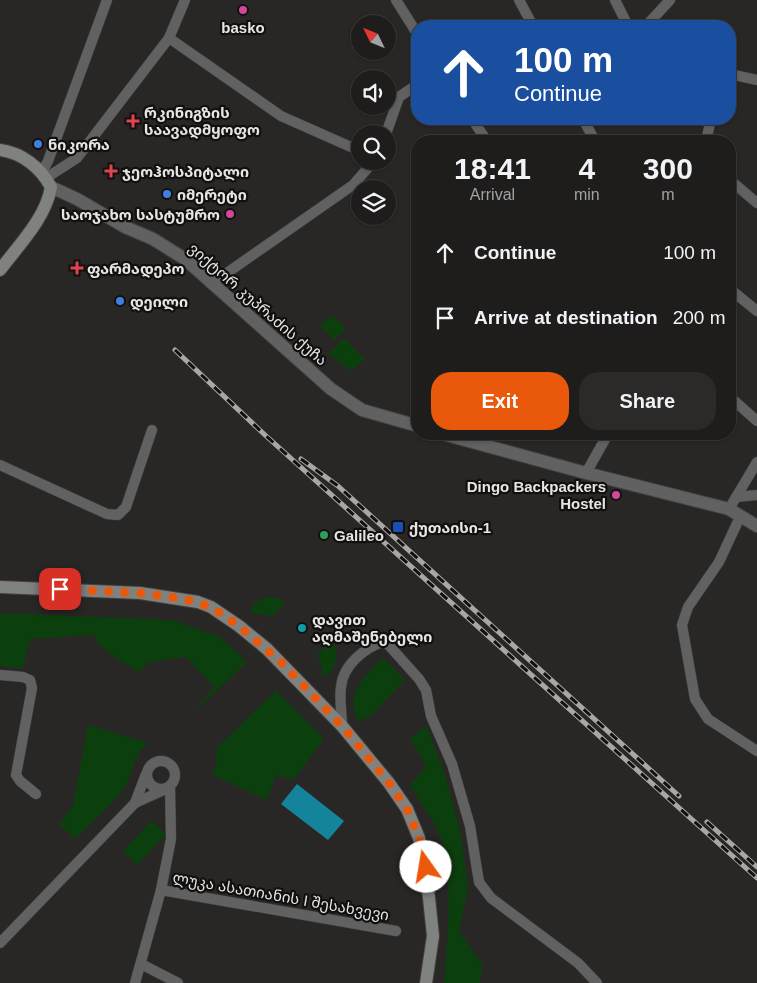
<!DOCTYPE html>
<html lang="en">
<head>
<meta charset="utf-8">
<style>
	body { margin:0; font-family:Arial,"Noto Sans Georgian",sans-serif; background:#2c2a29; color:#f1f3f6; height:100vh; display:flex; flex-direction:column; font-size:19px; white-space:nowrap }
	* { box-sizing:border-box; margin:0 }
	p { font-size:16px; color:#a1a2a3 }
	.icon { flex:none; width:28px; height:28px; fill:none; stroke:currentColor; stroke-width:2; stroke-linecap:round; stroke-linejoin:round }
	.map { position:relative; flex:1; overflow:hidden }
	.sheet { position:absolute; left:411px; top:135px; width:325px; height:305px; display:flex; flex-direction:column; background:#1f1d1c; border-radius:20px; box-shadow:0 1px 4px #0004,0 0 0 1px #3c3b3b }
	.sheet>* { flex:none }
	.guide { position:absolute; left:411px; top:20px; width:325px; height:105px; border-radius:20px; box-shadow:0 1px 4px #0004,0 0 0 1px #3c3b3b; background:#1a4fa0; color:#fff; overflow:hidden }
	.needle { width:32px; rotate:313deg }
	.controls { position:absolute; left:351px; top:15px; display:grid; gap:10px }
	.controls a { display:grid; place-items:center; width:45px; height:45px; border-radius:50%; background:#1f1d1c; box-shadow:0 1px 4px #0004,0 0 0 1px #3c3b3b; font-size:25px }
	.pin { position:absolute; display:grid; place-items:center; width:42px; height:42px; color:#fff; margin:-21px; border-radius:10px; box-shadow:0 2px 8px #0006 }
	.me { position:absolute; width:55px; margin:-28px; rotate:347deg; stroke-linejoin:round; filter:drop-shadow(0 0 4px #0008) }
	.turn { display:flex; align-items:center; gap:18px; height:105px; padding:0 20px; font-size:22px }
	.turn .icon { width:65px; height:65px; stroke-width:2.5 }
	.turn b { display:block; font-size:35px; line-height:42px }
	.eta { display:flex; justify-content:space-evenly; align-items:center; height:85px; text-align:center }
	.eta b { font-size:30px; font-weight:600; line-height:35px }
	.cta { display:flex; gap:10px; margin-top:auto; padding:10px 20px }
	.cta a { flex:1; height:58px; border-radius:20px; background:#ea580c; color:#fff; font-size:20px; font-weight:600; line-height:58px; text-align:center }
	.cta a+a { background:#2c2a29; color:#f1f3f6 }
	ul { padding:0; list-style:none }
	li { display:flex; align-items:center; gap:15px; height:65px; padding:0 20px }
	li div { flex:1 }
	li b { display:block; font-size:19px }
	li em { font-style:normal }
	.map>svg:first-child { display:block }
</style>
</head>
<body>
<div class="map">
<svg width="757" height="983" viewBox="0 0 757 983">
	<rect width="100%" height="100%" fill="#292725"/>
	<g fill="#0c3f0e">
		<polygon points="332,315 346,329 334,340 320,326"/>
		<polygon points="344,338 365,359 352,371 328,354"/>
		<polygon points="266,597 277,598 286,602 273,616 250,613 255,603"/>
		<path d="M0,613L172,620L220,637L247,662L192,714L214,687L186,657L149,662L139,672C125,663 99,651 94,635L30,639L23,669L0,666Z"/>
		<path d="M331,640C340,650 337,667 327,675H322V665L317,655Z"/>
		<path d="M384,659L405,679L373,714L359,722C344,694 363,680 380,660Z"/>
		<polygon points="276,691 324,739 293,780 276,775 267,800 211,774 217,764 216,748"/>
		<path d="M88,725L148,743C130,758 135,774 122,791C109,808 90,823 75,839L59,824L73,805Z"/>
		<path d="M426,725L446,778L461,835L468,887L459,931L482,964L480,983H444C447,939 456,867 436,827C428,812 418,799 410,785L425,768L424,762L410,739Z"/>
		<polygon points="151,821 166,834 137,865 123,851"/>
	</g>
	<polygon fill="#14849c" points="297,784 344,821 328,840 281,804"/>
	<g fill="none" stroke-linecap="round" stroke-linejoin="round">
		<g stroke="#434240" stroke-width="11">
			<g id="minor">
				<polyline points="396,0 418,35"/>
				<polyline points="519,0 533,26"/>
				<polyline points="615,0 628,26"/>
				<polyline points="646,26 670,0"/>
				<polyline points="169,38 281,116 360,151"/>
				<polyline points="730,74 757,80"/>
				<polyline points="472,119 487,141"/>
				<polyline points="583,119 595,141"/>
				<polyline points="386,134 399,97 418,84"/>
				<polyline points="706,141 711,119"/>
				<polyline points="42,172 48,161 107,0"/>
				<polyline points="46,178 77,158 169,38 185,0"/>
				<polyline points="730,180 757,203"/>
				<polyline points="211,284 353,185 374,161"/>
				<polyline points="730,289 757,311"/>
				<polyline points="730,397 757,421"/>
				<polyline points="0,465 107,514 118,515 126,507 152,430"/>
				<polyline points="586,473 608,434"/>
				<polyline points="736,497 757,495"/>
				<polyline points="729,509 757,462"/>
				<polyline points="740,517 719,562 688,607 682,625 695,699 708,719 757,751"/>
				<polyline points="0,675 23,677 30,680 32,688 16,775 20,781 36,794"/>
				<path d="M342,726C342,714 339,699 341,687C343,664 366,647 385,641L419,679L426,690L431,716L452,764L470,826L479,882L491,898L578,963L597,983"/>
				<circle cx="161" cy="775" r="14"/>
				<polyline points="135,803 146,774"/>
				<polyline points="161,890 396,931"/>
				<polyline points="0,943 135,803 166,789"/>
				<polyline points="141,964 178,983"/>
				<polyline points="135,983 161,890 171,839 170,786"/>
			</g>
		</g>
		<g stroke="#434240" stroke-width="14">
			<g id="tertiary">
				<polyline points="51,187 77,199 125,227 153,239 185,259 331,389 362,410 418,426"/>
				<polyline points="443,434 586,473 729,509 757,526"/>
			</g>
		</g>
		<g stroke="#434240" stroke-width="14">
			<g id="secondary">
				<path d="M0,150C22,153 40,167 51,187C46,218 18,246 0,270"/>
				<polyline points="0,587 140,593 198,602 211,607 239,626 267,649 342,726 389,783 407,809 419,838 425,867 429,898 433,936 426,983"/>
			</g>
		</g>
		<use href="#minor" stroke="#606160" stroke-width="10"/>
		<use href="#tertiary" stroke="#606160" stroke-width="12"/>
		<use href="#secondary" stroke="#808280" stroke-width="12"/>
		<g stroke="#a9a7a6" stroke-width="5">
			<g id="rail">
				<polyline points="175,350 265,435 757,878"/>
				<polyline points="301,459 338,486 679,796"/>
				<polyline points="707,822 757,867"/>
			</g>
		</g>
		<use href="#rail" stroke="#11100f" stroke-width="3" stroke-dasharray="9" stroke-linecap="butt"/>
	</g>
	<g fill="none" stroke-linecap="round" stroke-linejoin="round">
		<polyline stroke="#ea580c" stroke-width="9" stroke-dasharray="0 16.2" points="60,589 140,593 185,599 211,607 239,626 282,663 342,726 389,783 407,809 419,838 426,867"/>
	</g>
	<g fill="#d1479c" stroke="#11100f" stroke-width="2">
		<circle cx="243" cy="10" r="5"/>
		<circle cx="230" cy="214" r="5"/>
		<circle cx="616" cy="495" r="5"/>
	</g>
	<g fill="#e0444e" stroke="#11100f" stroke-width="2">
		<path d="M130.5 113.5h5v5h5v5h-5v5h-5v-5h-5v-5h5z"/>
		<path d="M108.5 163.5h5v5h5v5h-5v5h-5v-5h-5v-5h5z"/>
		<path d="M74.5 260.5h5v5h5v5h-5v5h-5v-5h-5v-5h5z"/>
	</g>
	<g fill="#3f7fe0" stroke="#11100f" stroke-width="2">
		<circle cx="38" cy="144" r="5"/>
		<circle cx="167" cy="194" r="5"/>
		<circle cx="120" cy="301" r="5"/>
	</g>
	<rect fill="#1a4fb4" stroke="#11100f" stroke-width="2" x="392" y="521" width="12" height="12" rx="2.5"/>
	<circle fill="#2e9e5b" stroke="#11100f" stroke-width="2" cx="324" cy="535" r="5"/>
	<circle fill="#0f9aa8" stroke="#11100f" stroke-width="2" cx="302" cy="628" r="5"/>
	<g text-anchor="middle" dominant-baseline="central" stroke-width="4.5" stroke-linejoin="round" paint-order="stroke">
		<g font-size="15" font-weight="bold" fill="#e6e5e4" stroke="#11100f" text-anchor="start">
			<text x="243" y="27" text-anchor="middle">basko</text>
			<text x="144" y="112">რკინიგზის<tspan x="144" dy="17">საავადმყოფო</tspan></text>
			<text x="48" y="144">ნიკორა</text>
			<text x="122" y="171">ჯეოჰოსპიტალი</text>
			<text x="177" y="194">იმერეტი</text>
			<text x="220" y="214" text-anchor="end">საოჯახო სასტუმრო</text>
			<text x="87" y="268">ფარმადეპო</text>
			<text x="130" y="301">დეილი</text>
			<text x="606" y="486" text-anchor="end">Dingo Backpackers<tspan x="606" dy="17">Hostel</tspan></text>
			<text x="409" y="527">ქუთაისი-1</text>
			<text x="334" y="535">Galileo</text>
			<text x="312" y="619">დავით<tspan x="312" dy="17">აღმაშენებელი</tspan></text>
		</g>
		<g font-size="15" fill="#e6e5e4" stroke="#11100f">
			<text transform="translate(258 304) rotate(41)">ვიქტორ კუპრაძის ქუჩა</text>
			<text transform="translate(281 896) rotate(10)">ლუკა ასათიანის I შესახვევი</text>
		</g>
	</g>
</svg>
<div class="controls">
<a><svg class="needle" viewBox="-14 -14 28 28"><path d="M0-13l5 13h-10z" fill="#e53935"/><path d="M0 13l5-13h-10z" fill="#a1a2a3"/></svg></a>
<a><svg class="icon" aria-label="sound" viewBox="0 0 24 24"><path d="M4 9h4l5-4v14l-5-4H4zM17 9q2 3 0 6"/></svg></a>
<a><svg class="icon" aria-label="search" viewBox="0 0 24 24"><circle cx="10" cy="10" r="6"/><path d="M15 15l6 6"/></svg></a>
<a><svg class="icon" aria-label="layers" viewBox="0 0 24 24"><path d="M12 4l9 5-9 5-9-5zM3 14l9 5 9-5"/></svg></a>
</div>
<div class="pin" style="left:60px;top:589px;background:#d93025"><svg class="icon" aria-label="arrive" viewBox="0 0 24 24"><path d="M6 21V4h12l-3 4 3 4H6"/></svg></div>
<svg class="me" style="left:426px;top:867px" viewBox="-20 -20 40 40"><circle r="19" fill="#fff"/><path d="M0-13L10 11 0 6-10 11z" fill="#ea580c"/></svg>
<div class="guide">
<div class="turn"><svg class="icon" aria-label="ahead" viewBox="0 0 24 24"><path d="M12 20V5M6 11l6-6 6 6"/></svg><div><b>100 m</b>Continue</div></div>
</div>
<section class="sheet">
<div class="eta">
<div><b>18:41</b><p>Arrival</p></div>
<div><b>4</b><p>min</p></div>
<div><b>300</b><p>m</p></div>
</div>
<ul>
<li><svg class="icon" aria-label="ahead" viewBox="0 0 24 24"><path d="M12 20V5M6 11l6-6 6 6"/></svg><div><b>Continue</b></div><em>100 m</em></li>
<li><svg class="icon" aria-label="arrive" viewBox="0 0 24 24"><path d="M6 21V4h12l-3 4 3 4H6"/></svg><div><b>Arrive at destination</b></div><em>200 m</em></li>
</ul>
<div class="cta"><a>Exit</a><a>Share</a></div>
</section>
</div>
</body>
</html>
